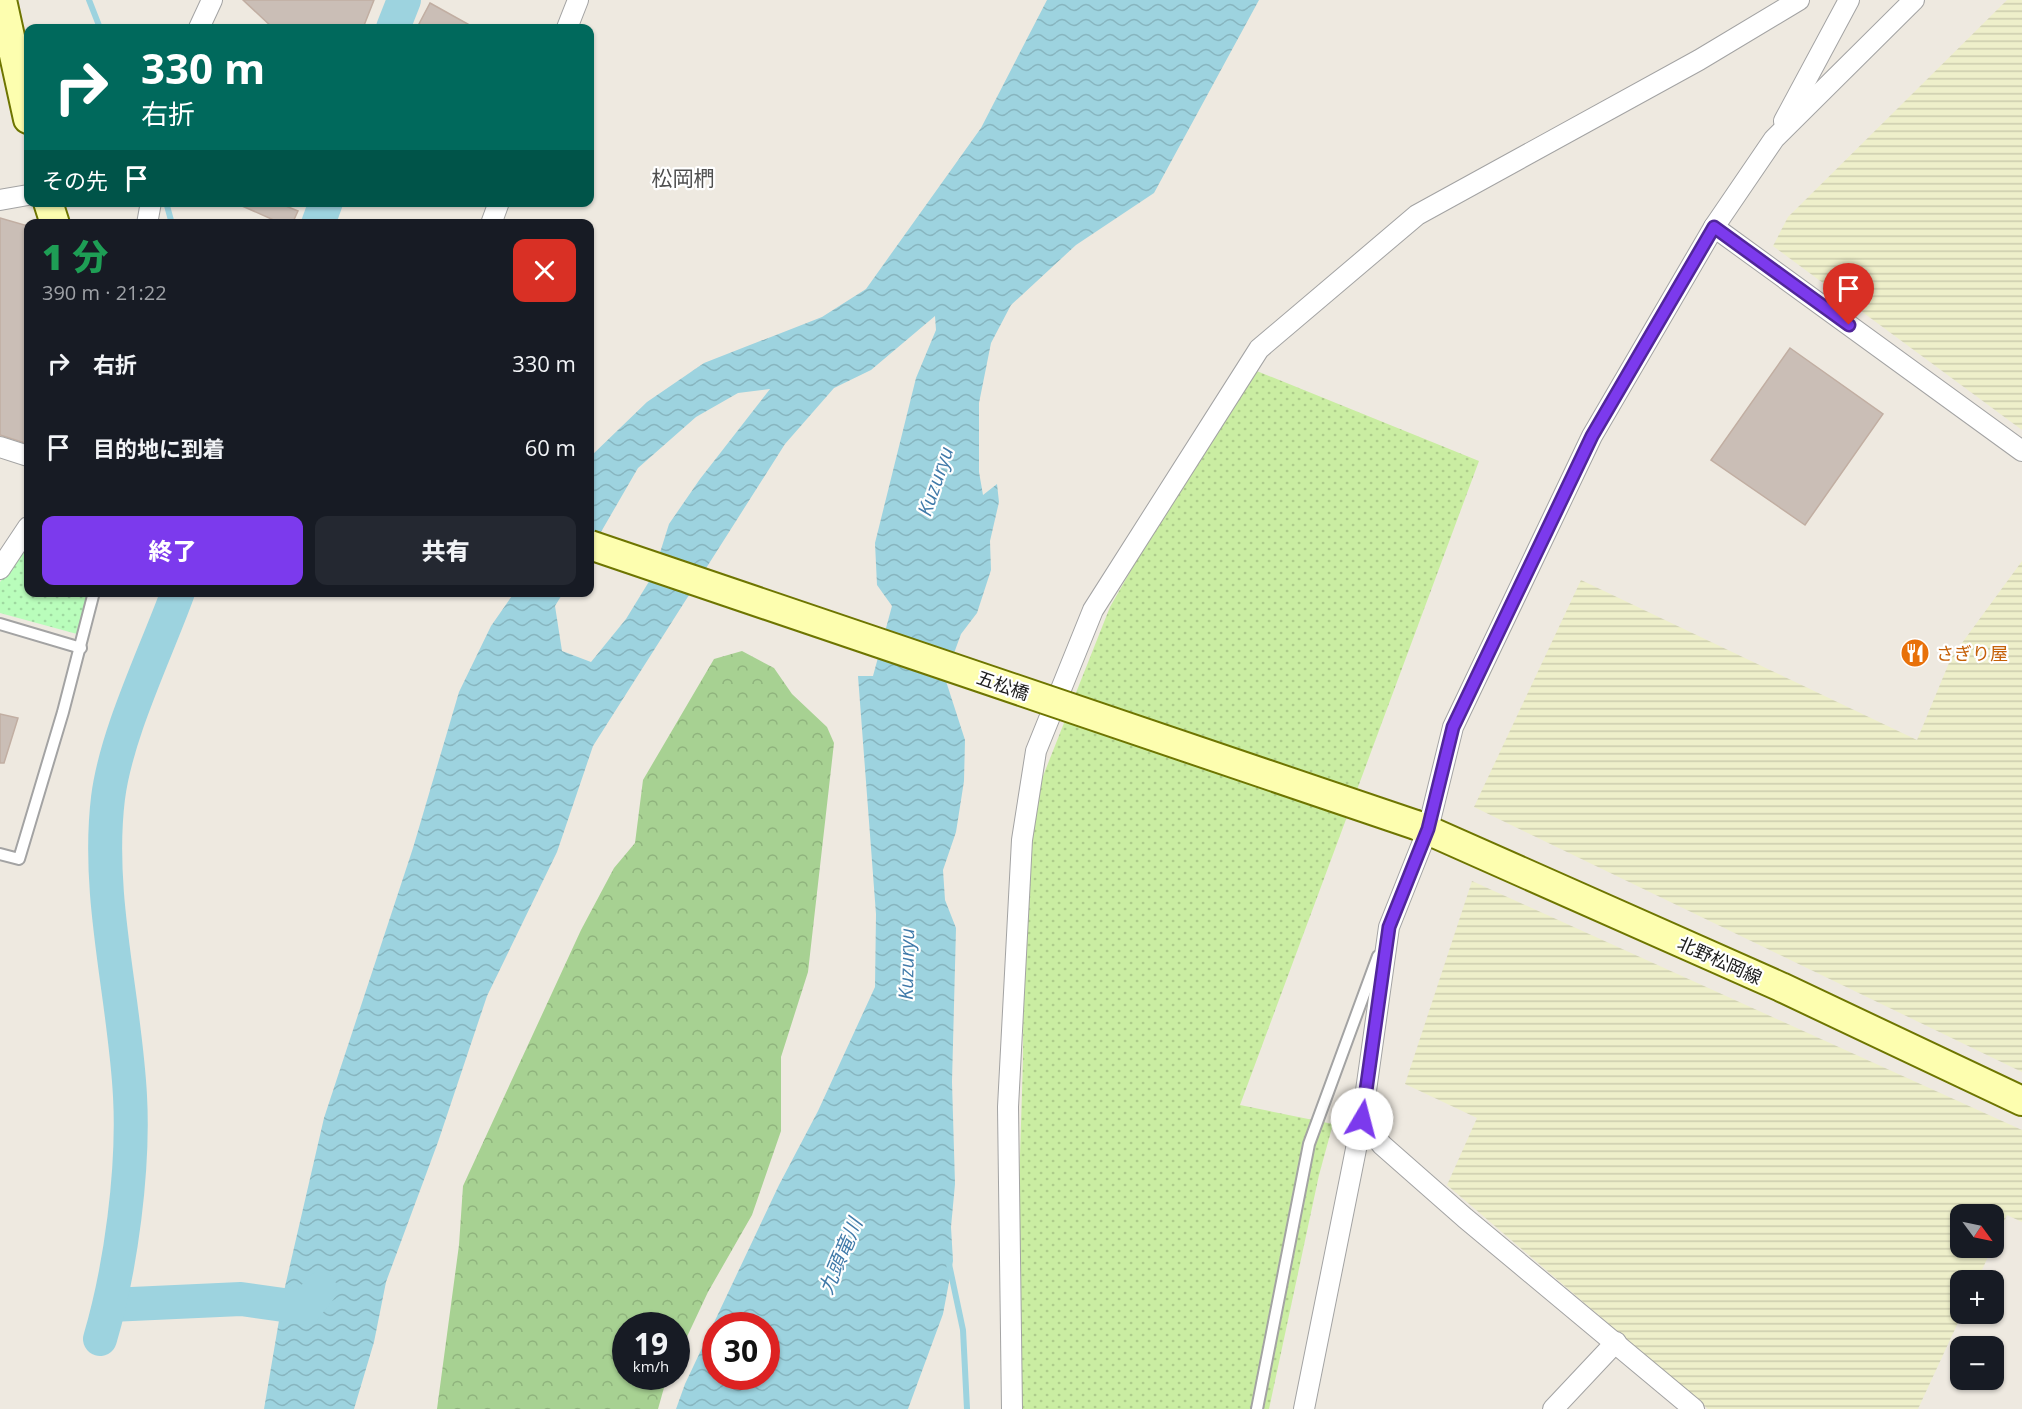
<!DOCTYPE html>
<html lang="ja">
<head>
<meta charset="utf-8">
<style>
	body { margin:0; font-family:"Open Sans","Noto Sans JP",sans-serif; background:#242831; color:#f1f3f6; height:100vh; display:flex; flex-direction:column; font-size:22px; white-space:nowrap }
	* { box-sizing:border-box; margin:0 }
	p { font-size:20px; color:#9ea1a6 }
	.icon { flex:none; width:33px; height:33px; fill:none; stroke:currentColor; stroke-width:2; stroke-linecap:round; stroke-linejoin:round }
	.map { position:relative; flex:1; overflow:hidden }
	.side { position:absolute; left:24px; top:219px; width:570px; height:378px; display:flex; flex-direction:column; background:#171b24; border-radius:12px; box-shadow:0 2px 4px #0004 }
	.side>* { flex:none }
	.banner { position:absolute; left:24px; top:24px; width:570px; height:183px; border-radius:12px; box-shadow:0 2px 4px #0004; background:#00695c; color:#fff; overflow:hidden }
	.needle { width:39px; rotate:123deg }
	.fabs { position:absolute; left:1950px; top:1204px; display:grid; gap:12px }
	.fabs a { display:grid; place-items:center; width:54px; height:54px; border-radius:12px; background:#171b24; box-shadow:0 2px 4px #0004; font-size:30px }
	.speed { position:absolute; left:612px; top:1312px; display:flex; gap:12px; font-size:30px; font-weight:700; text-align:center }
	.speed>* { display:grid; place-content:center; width:78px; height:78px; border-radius:50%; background:#171b24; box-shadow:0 2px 4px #0004; line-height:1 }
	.speed small { font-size:15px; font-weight:400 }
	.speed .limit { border:9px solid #d22; background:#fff; color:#111 }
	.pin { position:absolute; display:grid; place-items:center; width:51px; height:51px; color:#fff; margin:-62px -26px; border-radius:50% 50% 50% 0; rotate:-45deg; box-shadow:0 0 6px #0007 }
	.pin .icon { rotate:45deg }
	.me { position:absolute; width:66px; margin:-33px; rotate:8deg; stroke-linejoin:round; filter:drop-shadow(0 0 4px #0008) }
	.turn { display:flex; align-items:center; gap:21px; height:126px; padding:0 18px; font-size:27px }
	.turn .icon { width:78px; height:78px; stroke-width:2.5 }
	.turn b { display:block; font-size:42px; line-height:51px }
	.then { display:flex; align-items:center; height:57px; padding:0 18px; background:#0003; gap:12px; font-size:22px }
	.round { display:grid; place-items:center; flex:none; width:63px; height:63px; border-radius:12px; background:#242831 }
	.head { display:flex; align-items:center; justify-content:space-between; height:102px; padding:0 18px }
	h1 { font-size:36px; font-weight:800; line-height:45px; color:#1e9e55 }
	.action { display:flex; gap:12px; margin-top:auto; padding:12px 18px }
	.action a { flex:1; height:69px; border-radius:12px; background:#7c3aed; color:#fff; font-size:24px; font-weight:800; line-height:69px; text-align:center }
	.action a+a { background:#242831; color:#f1f3f6 }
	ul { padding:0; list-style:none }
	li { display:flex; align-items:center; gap:18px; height:84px; padding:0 18px }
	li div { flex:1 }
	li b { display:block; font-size:22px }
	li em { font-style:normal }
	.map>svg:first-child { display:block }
</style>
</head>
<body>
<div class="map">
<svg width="2022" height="1409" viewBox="0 0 2022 1409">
	<defs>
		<pattern id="farmland-rules" width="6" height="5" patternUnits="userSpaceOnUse" patternTransform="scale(1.5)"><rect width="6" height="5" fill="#eeefca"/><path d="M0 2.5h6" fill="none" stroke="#ccccad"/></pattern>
		<pattern id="grass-dots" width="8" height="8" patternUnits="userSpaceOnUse" patternTransform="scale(1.5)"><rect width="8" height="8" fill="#caeda2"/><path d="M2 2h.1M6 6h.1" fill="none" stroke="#adcb8b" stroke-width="1.8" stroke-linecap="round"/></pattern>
		<pattern id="forest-crowns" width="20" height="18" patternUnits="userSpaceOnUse" patternTransform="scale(1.5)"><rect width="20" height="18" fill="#a7d192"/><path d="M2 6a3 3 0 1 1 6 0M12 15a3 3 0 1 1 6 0" fill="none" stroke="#8fb37d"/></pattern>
		<pattern id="park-dots" width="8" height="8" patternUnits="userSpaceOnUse" patternTransform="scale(1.5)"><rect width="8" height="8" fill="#b9fdbb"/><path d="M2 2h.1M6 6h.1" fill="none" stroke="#9ed8a0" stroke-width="1.8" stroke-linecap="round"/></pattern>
		<pattern id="water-waves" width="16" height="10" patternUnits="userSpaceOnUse" patternTransform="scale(1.5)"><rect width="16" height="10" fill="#9dd3df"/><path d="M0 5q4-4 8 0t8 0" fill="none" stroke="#87b5bf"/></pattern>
	</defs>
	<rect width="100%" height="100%" fill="#eee9e0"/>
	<g fill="url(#farmland-rules)">
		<polygon points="2007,0 2022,0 2022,430 1773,246 1788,217"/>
		<polygon points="2022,561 2022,1072 1474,807 1581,580 1917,740 1951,658"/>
		<polygon points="1472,881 2022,1130 2022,1222 2007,1215 1994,1244 1994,1215 1960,1215 1960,1248 1992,1248 1977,1281 1960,1281 1962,1314 1918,1409 1708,1409 1447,1185 1477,1118 1405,1084"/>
	</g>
	<polygon fill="url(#grass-dots)" points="1247,367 1479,461 1240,1105 1333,1124 1319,1175 1269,1409 1012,1409 1023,1060 1024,824 1110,607"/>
	<polygon fill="url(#forest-crowns)" points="742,651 774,668 792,694 827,727 834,743 808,972 781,1057 781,1131 752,1215 708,1292 677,1358 676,1326 626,1326 626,1377 667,1377 658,1409 437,1409 459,1245 463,1186 581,930 614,868 635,843 643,780 714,659"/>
	<polygon fill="url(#park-dots)" points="28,544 28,592 88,593 77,634 0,613 0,582"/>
	<path fill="url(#water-waves)" fill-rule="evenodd" d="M1047,0H1259L1154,193L1076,245L1011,305L991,343L979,403V472L983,495L997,484L999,502L990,541L991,570L977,613L961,634L945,678L965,740L964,781L956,832L943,870L945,900L956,928L952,1082L955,1184L951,1227L953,1261L943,1314L908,1409H676L685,1384L779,1185L818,1111L875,987L876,914L858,676H873L892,606L877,585L875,543L916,378L936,330L935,316L871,370L834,388L785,444L593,746L557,852L487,996L438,1142L386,1282L374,1342L354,1409H264L284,1291L324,1118L413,848L459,692L491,626L514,593H563L555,606L562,651L591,662L626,619L653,575L669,524L700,479L770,389L738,393L696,417L638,468L590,551V457L647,402L704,363L822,317L866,289L981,128ZM716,1326H766V1377H716Z"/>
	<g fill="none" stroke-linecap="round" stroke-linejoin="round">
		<g stroke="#9dd3df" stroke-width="6">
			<polyline points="89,0 100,28"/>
			<polyline points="166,202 172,224"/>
			<polyline points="949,1264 963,1330 967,1409"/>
		</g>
		<g stroke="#9dd3df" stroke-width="34">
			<polyline points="393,28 404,0"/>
			<polyline points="318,224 326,202"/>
			<polyline points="110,1305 241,1299 305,1308 320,1289"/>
			<path d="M100,1339C121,1268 134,1169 130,1096C125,998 96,897 108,798C116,734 155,655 178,592"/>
		</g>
	</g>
	<g fill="#cabeb6" stroke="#c1aea2" stroke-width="1.5">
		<polygon points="243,0 374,0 363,28 273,28"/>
		<polygon points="430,3 475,28 427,28 419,24"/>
		<polygon points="233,202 276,202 298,211 292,224 276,224 276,221"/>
		<polygon points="0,218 28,226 28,444 0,435"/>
		<polygon points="1790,348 1883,414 1805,525 1711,460"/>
		<polygon points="0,714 18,718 4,763 0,763"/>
	</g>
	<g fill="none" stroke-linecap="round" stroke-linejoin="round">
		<g stroke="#a3a3a3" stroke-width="14">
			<g id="service">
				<polyline points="0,624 81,648"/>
				<polyline points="0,854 19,859 63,712 94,592"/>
				<polyline points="1257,1409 1309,1144 1378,956"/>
			</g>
		</g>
		<g stroke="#a3a3a3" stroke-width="22">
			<g id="minor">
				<polyline points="199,28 212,0"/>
				<polyline points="567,28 578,0"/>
				<polyline points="1784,121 1849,0"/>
				<polyline points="0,200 28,195"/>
				<polyline points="147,224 151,202"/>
				<polyline points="491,224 499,202"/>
				<polyline points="1714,227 2022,451"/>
				<polyline points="0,447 28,456"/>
				<polyline points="0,569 28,527"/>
				<polyline points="1012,1409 1008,1107 1022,840 1036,751 1093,610 1259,349 1417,215 1699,60 1799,0"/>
				<polyline points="1304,1409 1362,1119"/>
				<polyline points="1553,1409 1616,1342"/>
				<polyline points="1694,1409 1465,1218 1382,1145 1362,1119 1389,927 1428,829 1453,727 1592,436 1714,227 1774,139 1914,0"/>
			</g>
		</g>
		<g stroke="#6e7500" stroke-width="32">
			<g id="secondary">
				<polyline points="2,0 28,119"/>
				<polyline points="48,202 55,224"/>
				<polyline points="1416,825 1781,987 2022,1101"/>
			</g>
		</g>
		<use href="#service" stroke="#fff" stroke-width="10"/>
		<use href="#minor" stroke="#fff" stroke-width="20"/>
		<use href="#secondary" stroke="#fdfeaf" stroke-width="28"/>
		<g stroke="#6e7500" stroke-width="32" stroke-linecap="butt">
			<polyline id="secondary-bridge" points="590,545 1416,825"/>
		</g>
		<use href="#secondary-bridge" stroke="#fdfeaf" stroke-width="28"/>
	</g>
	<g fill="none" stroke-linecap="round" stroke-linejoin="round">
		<g stroke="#51269a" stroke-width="15">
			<polyline id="route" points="1362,1119 1389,927 1428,829 1453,727 1592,436 1714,227 1849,325"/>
		</g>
		<use href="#route" stroke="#7c3aed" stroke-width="10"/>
	</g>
	<defs>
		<g id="restaurant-disc" transform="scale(1.5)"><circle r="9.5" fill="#e8710a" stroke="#fff"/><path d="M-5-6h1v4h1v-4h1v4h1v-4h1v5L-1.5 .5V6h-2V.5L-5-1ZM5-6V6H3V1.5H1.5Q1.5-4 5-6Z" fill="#fff"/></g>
	</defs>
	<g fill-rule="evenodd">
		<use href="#restaurant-disc" x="1915" y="653"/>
	</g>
	<g text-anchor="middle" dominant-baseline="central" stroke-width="4.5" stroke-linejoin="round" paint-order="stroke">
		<g font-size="18" fill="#c56008" stroke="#fff" text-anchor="start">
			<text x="1936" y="653">さぎり屋</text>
		</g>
		<g font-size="18" fill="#1c1c1c" stroke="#fff">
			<text transform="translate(1003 685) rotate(19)">五松橋</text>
			<text transform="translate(1720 960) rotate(24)">北野松岡線</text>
		</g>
		<g font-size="20" font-style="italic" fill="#407aa9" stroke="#fff">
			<text transform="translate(935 481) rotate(-71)">Kuzuryu</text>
			<text transform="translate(906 964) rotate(-89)">Kuzuryu</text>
			<text transform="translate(840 1256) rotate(-67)">九頭竜川</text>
		</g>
		<g font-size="21" fill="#4f4f4f" stroke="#fff">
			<text x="683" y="178">松岡椚</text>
		</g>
	</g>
</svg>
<div class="fabs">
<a><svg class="needle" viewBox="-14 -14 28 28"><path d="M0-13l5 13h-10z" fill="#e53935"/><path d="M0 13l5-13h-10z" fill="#9ea1a6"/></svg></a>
<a>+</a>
<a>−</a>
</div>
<div class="speed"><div>19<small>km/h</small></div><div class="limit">30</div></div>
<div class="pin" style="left:1849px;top:325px;background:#d93025"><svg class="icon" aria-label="arrive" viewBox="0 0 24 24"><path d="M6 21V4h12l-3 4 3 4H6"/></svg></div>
<svg class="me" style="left:1362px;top:1119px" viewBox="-20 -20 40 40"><circle r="19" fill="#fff"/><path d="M0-13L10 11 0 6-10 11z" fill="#7c3aed"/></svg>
<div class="banner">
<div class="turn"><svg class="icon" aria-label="right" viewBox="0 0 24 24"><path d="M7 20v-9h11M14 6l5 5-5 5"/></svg><div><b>330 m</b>右折</div></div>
<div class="then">その先<svg class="icon" aria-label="arrive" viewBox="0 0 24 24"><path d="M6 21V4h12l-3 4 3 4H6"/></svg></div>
</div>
<section class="side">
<div class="head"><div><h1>1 分</h1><p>390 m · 21:22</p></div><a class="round" style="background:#d93025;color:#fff"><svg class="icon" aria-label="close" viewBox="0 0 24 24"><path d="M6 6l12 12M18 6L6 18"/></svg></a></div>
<ul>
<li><svg class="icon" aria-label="right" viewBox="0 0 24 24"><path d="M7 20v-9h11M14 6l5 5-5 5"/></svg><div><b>右折</b></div><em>330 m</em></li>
<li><svg class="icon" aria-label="arrive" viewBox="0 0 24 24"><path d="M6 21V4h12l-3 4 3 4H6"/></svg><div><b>目的地に到着</b></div><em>60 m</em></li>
</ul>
<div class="action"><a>終了</a><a>共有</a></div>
</section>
</div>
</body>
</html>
